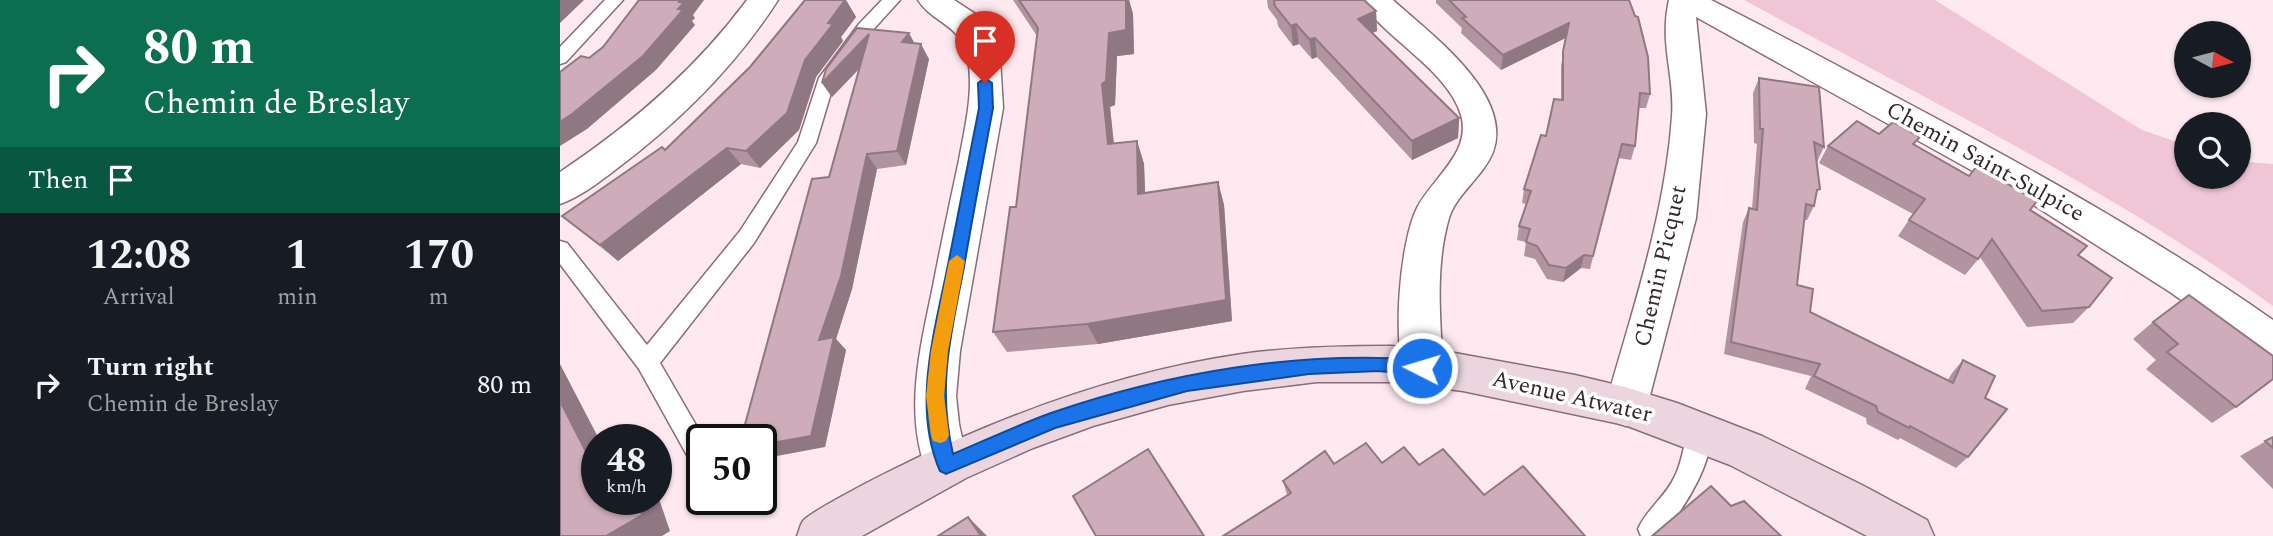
<!DOCTYPE html>
<html lang="en">
<head>
<meta charset="utf-8">
<style>
	body { margin:0; font-family:Spectral,serif; background:#242831; color:#f1f3f6; height:100vh; display:flex; flex-direction:column; font-size:26px; white-space:nowrap }
	* { box-sizing:border-box; margin:0 }
	p { font-size:23px; color:#9ea1a6 }
	.icon { flex:none; width:38px; height:38px; fill:none; stroke:currentColor; stroke-width:2; stroke-linecap:round; stroke-linejoin:round }
	.map { position:relative; flex:1; overflow:hidden }
	.side { display:flex; flex-direction:column; background:#171b24; width:560px }
	.side>* { flex:none }
	.top-card { background:#0b6e4f; color:#fff; overflow:hidden }
	.needle { width:46px; rotate:97deg }
	.tools { position:absolute; left:1614px; top:21px; display:grid; gap:14px }
	.tools a { display:grid; place-items:center; width:77px; height:77px; border-radius:50%; background:#171b24; box-shadow:0 2px 5px #0004; font-size:35px }
	.speed { position:absolute; left:21px; top:424px; display:flex; gap:14px; font-size:35px; font-weight:700; text-align:center }
	.speed>* { display:grid; place-content:center; width:91px; height:91px; border-radius:50%; background:#171b24; box-shadow:0 2px 5px #0004; line-height:1 }
	.speed small { font-size:18px; font-weight:400 }
	.speed .limit { border:4px solid #111; border-radius:10px; background:#fff; color:#111 }
	.pin { position:absolute; display:grid; place-items:center; width:60px; height:60px; color:#fff; margin:-72px -30px; border-radius:50% 50% 50% 0; rotate:-45deg; box-shadow:0 0 7px #0007 }
	.pin .icon { rotate:45deg }
	.me { position:absolute; width:77px; margin:-38px; rotate:275deg; stroke-linejoin:round; filter:drop-shadow(0 0 5px #0008) }
	.turn { display:flex; align-items:center; gap:24px; height:147px; padding:0 28px; font-size:32px }
	.turn .icon { width:91px; height:91px; stroke-width:2.5 }
	.turn b { display:block; font-size:49px; line-height:60px }
	.then { display:flex; align-items:center; height:66px; padding:0 28px; background:#0003; gap:14px; font-size:26px }
	.eta { display:flex; justify-content:space-evenly; align-items:center; height:119px; text-align:center }
	.eta b { font-size:42px; font-weight:700; line-height:49px }
	ul { padding:0; list-style:none }
	li { display:flex; align-items:center; gap:21px; height:105px; padding:0 28px }
	li div { flex:1 }
	li b { display:block; font-size:26px }
	li em { font-style:normal }
	main { display:flex; flex:1; min-height:0 }
	.map>svg:first-child { display:block }
</style>
</head>
<body>
<main>
<section class="side">
<div class="top-card">
<div class="turn"><svg class="icon" aria-label="right" viewBox="0 0 24 24"><path d="M7 20v-9h11M14 6l5 5-5 5"/></svg><div><b>80 m</b>Chemin de Breslay</div></div>
<div class="then">Then<svg class="icon" aria-label="arrive" viewBox="0 0 24 24"><path d="M6 21V4h12l-3 4 3 4H6"/></svg></div>
</div>
<div class="eta">
<div><b>12:08</b><p>Arrival</p></div>
<div><b>1</b><p>min</p></div>
<div><b>170</b><p>m</p></div>
</div>
<ul>
<li><svg class="icon" aria-label="right" viewBox="0 0 24 24"><path d="M7 20v-9h11M14 6l5 5-5 5"/></svg><div><b>Turn right</b><p>Chemin de Breslay</p></div><em>80 m</em></li>
</ul>
</section>
<div class="map">
<svg width="1713" height="536" viewBox="0 0 1713 536">
	<rect width="100%" height="100%" fill="#ffe9f1"/>
	<path fill="#f0c6d6" d="M1184,0H1375L1582,130L1626,145V177H1678V161L1713,164V306C1548,187 1363,98 1184,0Z"/>
	<g fill="none" stroke-linecap="round" stroke-linejoin="round">
		<g stroke="#8b6c78" stroke-width="3">
			<g id="lane">
				<polygon points="45,0 63,0 6,62 0,64 0,47"/>
				<polygon points="322,0 340,0 311,32 274,83 256,143 194,243 100,363 144,439 142,439 142,469 133,466 79,369 0,264 0,241 7,243 87,345 180,231 238,142 259,78 299,24"/>
				<path d="M1139,421L1147,424C1161,455 1121,513 1101,536H1081L1078,529C1086,510 1105,497 1114,478C1123,462 1123,442 1131,424Z"/>
			</g>
		</g>
		<g stroke="#8b6c78" stroke-width="3">
			<g id="street">
				<path d="M187,0H218C175,67 118,123 55,170C38,183 20,197 0,204V172C72,124 136,69 187,0Z"/>
				<path d="M358,0H394L417,15L440,58L443,108L400,351L396,396L399,424L408,465L402,480L386,486L370,480C342,416 360,350 373,286C381,244 390,202 399,160C405,127 414,92 408,59C401,23 373,24 358,0Z"/>
				<path d="M800,0H833C870,34 954,94 933,152C923,177 897,193 889,218C875,266 880,319 883,367L877,380L862,385L847,380C831,346 840,241 857,208C872,178 912,153 901,115C888,70 824,38 800,0Z"/>
				<path d="M1109,0H1151C1219,34 1286,70 1353,106C1477,172 1599,240 1713,320V360L1699,355L1610,292L1472,204L1136,17L1146,114L1136,218L1087,407L1081,421L1066,426L1051,421L1045,407C1072,311 1105,216 1112,116C1115,76 1099,44 1109,0Z"/>
			</g>
		</g>
		<g stroke="#8b6c78" stroke-width="3">
			<path id="secondary" d="M831,346L889,352L1015,375L1065,387L1117,403L1202,436L1302,485L1367,520L1374,536H1307L1170,465L1065,425L903,391L831,382H757L683,391L608,405L533,426L473,448L406,478L302,536H237C239,532 240,525 243,521C250,512 312,480 326,473C438,417 558,372 682,354C732,347 781,346 831,346Z"/>
		</g>
		<use href="#lane" fill="#fff" fill-rule="evenodd"/>
		<use href="#street" fill="#fff" fill-rule="evenodd"/>
		<use href="#secondary" fill="#ebd6df" fill-rule="evenodd"/>
	</g>
	<g fill="#b1949f">
		<polygon points="286,0 296,17 281,37 283,41 256,77 239,130 200,168 181,164 58,261 2,216 105,150 190,67"/>
		<polygon points="453,0 569,0 573,14 574,54 557,56 555,105 550,107 554,144 577,141 584,164 585,193 658,182 664,205 672,321 538,344 447,352 433,332 456,207 477,36"/>
		<polygon points="707,0 804,0 816,11 817,31 812,33 899,118 898,138 852,160 757,57 752,59 739,44 733,46 718,26 717,20 708,8"/>
		<polygon points="876,0 1069,0 1090,94 1086,108 1079,108 1075,146 1071,160 1058,158 1030,269 1021,268 1003,282 987,279 975,259 964,256 966,242 957,240 959,226 966,204 962,203 964,189 1001,100 1001,66 1006,38 941,70 901,33 902,28 876,3"/>
		<polygon points="354,43 369,59 346,165 317,169 292,289 276,339 286,350 265,447 269,177 299,69 272,97 262,83"/>
		<polygon points="1199,78 1264,147 1257,162 1254,206 1247,220 1244,220 1237,285 1250,312 1388,380 1392,373 1403,360 1425,398 1408,457 1396,468 1340,438 1338,440 1307,424 1306,418 1245,389 1251,376 1164,354 1183,222 1189,208 1192,209 1197,144 1194,143 1193,93"/>
		<polygon points="1319,134 1355,146 1470,210 1518,255 1529,307 1513,323 1467,327 1420,257 1405,275 1338,236 1353,214 1259,163 1268,146"/>
		<polygon points="1629,295 1676,407 1652,423 1586,369 1596,360 1573,339 1593,322"/>
		<polygon points="1713,437 1713,489 1680,456"/>
		<polygon points="822,463 859,465 924,495 1025,536 727,495 723,481 774,464"/>
	</g>
	<g fill="#907882">
		<polygon points="0,0 24,0 0,23"/>
		<polygon points="121,0 144,0 133,15 135,18 132,21 135,25 96,70 27,129 0,146 0,122 118,9 119,2"/>
		<polygon points="286,0 296,17 281,37 283,41 256,77 239,130 200,168 186,151 268,23"/>
		<polygon points="566,0 569,0 573,14 574,54 557,56 555,105 550,107 556,167 548,144 542,84 549,33"/>
		<polygon points="816,11 817,31 799,39 798,19"/>
		<polygon points="1009,23 1007,37 941,70 943,55"/>
		<polygon points="736,24 739,44 733,46 731,26"/>
		<polygon points="349,33 357,48 342,42"/>
		<polygon points="309,34 318,49 272,97 262,83"/>
		<polygon points="755,38 757,57 752,59 749,39"/>
		<polygon points="361,44 369,59 346,165 337,151"/>
		<polygon points="899,118 898,138 852,160 852,141"/>
		<polygon points="577,141 584,164 586,216 578,194"/>
		<polygon points="167,148 181,164 58,261 40,245"/>
		<polygon points="307,154 317,169 292,289 276,339 286,350 265,447 201,459 201,445 259,340"/>
		<polygon points="658,182 664,205 672,321 538,344 527,324"/>
		<polygon points="1024,255 1021,268 1003,282 1006,268"/>
		<polygon points="0,364 39,439 37,439 37,473 0,401"/>
		<polygon points="96,490 110,531 102,536 46,536 77,499 96,499"/>
		<polygon points="408,517 427,536 421,536"/>
	</g>
	<g fill="#ceacb9" stroke="#907882" stroke-width="2">
		<polygon points="79,0 121,0 119,2 124,3 118,9 123,10 83,56 12,114 0,122 0,72 21,56 29,58 43,47"/>
		<polygon points="245,0 285,0 268,23 273,24 245,60 227,113 186,151 167,148 40,245 2,216 102,147 105,150 190,67"/>
		<polygon points="459,0 566,0 566,30 549,33 546,81 542,84 548,144 577,141 578,194 658,182 666,300 527,324 433,332 450,207 456,207 478,28"/>
		<polygon points="714,0 804,0 816,11 798,19 899,118 852,141 755,38 749,39 736,24 731,26 715,6"/>
		<polygon points="889,0 1069,0 1075,16 1078,17 1088,57 1090,94 1080,93 1075,146 1062,144 1033,256 1024,255 1006,268 989,265 977,246 966,242 970,229 959,226 971,191 964,189 981,135 986,136 994,99 1003,100 1003,51 1009,23 943,55 902,18 906,17"/>
		<polygon points="297,28 349,33 342,42 361,44 337,151 307,154 281,276 259,340 274,337 251,436 201,445 201,439 181,439 252,179 269,177 309,34 262,83 266,69"/>
		<polygon points="1199,78 1259,87 1264,147 1254,142 1260,189 1257,190 1254,206 1246,204 1237,285 1253,289 1250,312 1393,383 1403,360 1435,376 1425,398 1447,409 1408,457 1350,426 1349,428 1318,412 1316,406 1254,376 1260,364 1171,342 1189,208 1197,210 1203,129 1200,129"/>
		<polygon points="1297,121 1319,134 1333,122 1360,137 1353,144 1409,176 1417,166 1477,201 1470,210 1527,246 1518,255 1552,278 1529,307 1482,311 1432,239 1418,259 1349,220 1365,199 1268,146"/>
		<polygon points="1629,295 1713,356 1713,379 1676,407 1607,352 1618,344 1593,322"/>
		<polygon points="0,401 37,473 37,499 77,499 82,515 46,536 0,536"/>
		<polygon points="1713,437 1713,448 1705,441"/>
		<polygon points="806,443 822,463 844,447 859,465 883,449 924,495 963,466 1025,536 663,536 731,493 723,481 765,451 774,464"/>
		<polygon points="588,449 644,536 536,536 513,496"/>
		<polygon points="1151,486 1171,506 1184,501 1221,536 1092,536"/>
		<polygon points="408,517 421,536 378,536"/>
	</g>
	<path fill="#1a73e8" stroke="#114b97" stroke-width="2" d="M425,78L432,83L433,108C423,161 413,214 404,267C391,334 377,386 393,454C426,440 458,425 491,413C607,373 739,350 862,360L868,362L870,368L868,373L862,375L818,371L749,374L627,391L495,428L386,474L380,471C351,405 376,327 389,260C399,210 409,159 419,108L418,83Z"/>
	<polygon fill="#f59e0b" points="397,255 405,261 388,351 384,396 389,435 386,441 380,443 373,441 371,435 366,396 371,351 389,261"/>
	<g text-anchor="middle" dominant-baseline="central" stroke-width="7" stroke-linejoin="round" paint-order="stroke">
		<g font-size="23" fill="#35282d" stroke="#fff">
			<text transform="translate(1425 162) rotate(29)">Chemin Saint-Sulpice</text>
			<text transform="translate(1101 266) rotate(-77)">Chemin Picquet</text>
			<text transform="translate(1012 397) rotate(13)">Avenue Atwater</text>
		</g>
	</g>
</svg>
<div class="tools">
<a><svg class="needle" viewBox="-14 -14 28 28"><path d="M0-13l5 13h-10z" fill="#e53935"/><path d="M0 13l5-13h-10z" fill="#9ea1a6"/></svg></a>
<a><svg class="icon" aria-label="search" viewBox="0 0 24 24"><circle cx="10" cy="10" r="6"/><path d="M15 15l6 6"/></svg></a>
</div>
<div class="speed"><div>48<small>km/h</small></div><div class="limit">50</div></div>
<div class="pin" style="left:425px;top:83px;background:#d93025"><svg class="icon" aria-label="arrive" viewBox="0 0 24 24"><path d="M6 21V4h12l-3 4 3 4H6"/></svg></div>
<svg class="me" style="left:862px;top:368px" viewBox="-20 -20 40 40"><circle r="17" fill="#1a73e8" stroke="#fff" stroke-width="3"/><path d="M0-11L8 9 0 5-8 9z" fill="#fff"/></svg>
</div>
</main>
</body>
</html>
